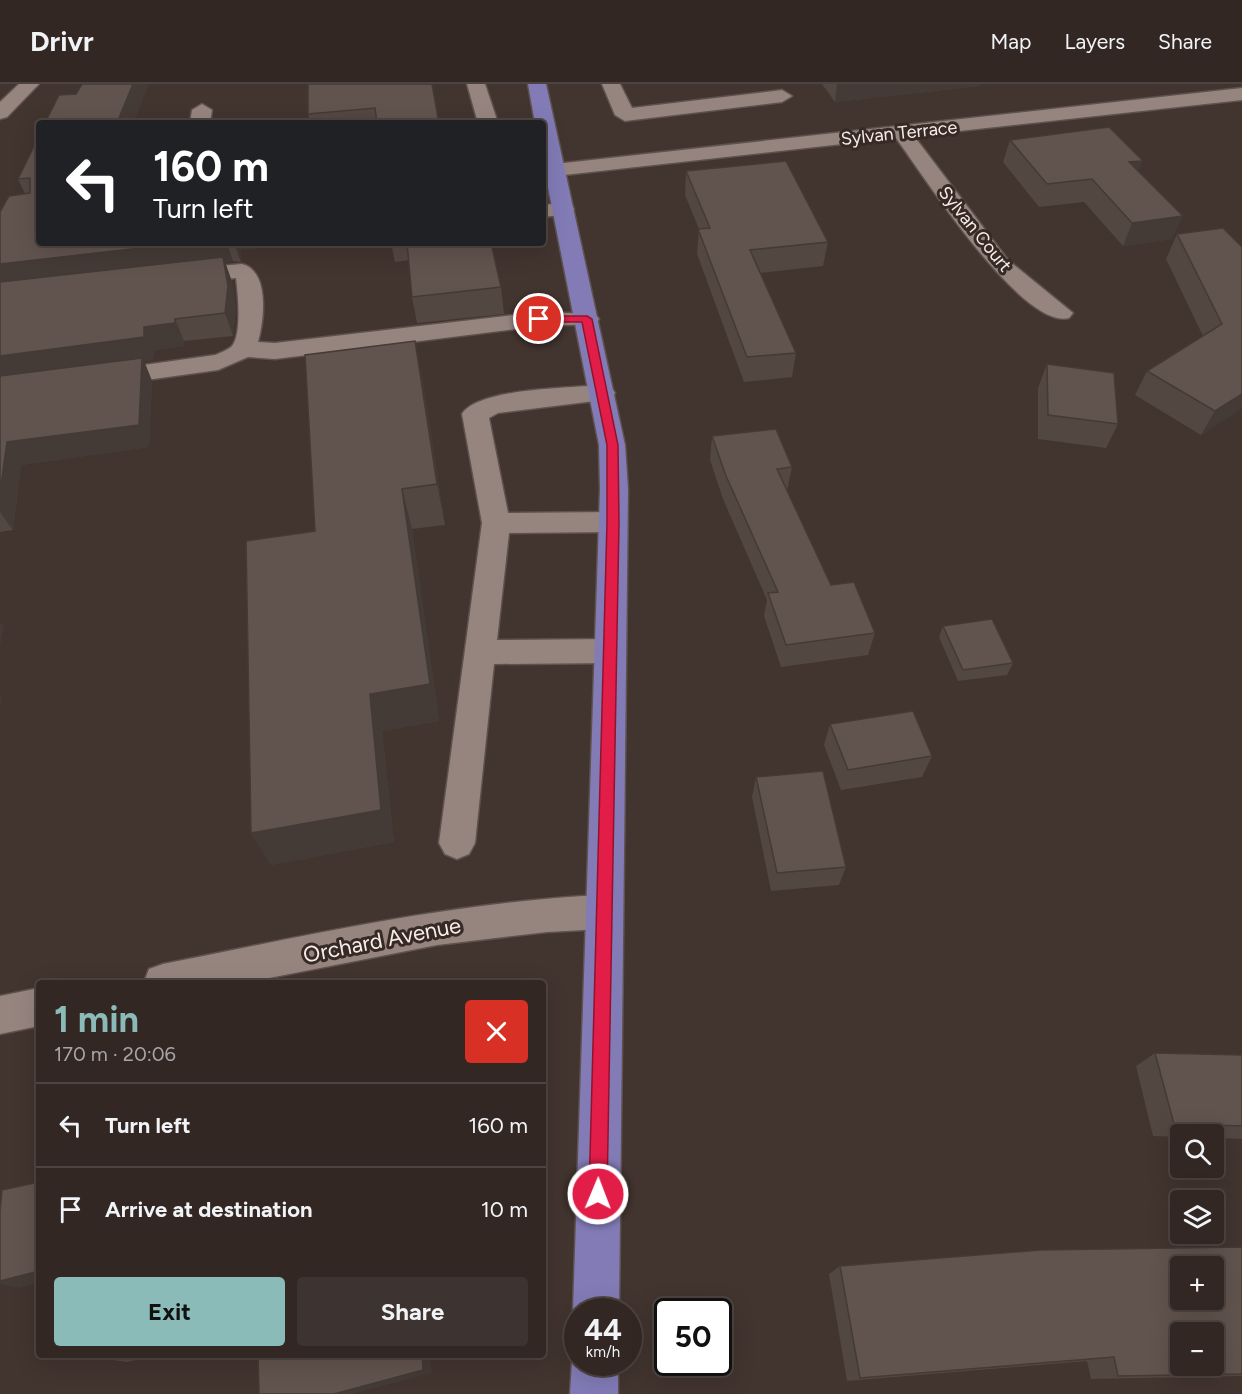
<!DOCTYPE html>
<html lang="en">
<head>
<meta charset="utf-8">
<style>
	body { margin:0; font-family:Figtree,sans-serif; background:#3d3330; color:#f1f3f6; height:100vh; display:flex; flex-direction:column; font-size:22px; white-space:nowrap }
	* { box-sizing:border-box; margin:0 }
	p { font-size:20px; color:#a8a5a6 }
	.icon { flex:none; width:33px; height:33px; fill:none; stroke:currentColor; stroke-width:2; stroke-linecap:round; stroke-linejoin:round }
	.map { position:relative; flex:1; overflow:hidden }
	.panel { position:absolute; left:36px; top:896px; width:510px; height:378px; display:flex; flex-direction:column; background:#322723; border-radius:6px; box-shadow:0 6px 24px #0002,0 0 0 2px #4d4441 }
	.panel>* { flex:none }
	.top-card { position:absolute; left:36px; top:36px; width:510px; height:126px; border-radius:6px; box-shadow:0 6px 24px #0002,0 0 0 2px #4d4441; background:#202124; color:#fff; overflow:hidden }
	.tools { position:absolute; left:1170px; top:1040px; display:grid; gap:12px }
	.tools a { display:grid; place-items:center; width:54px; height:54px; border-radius:6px; background:#322723; box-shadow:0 6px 24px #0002,0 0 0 2px #4d4441; font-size:30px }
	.speed { position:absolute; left:564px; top:1214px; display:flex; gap:12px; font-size:30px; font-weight:700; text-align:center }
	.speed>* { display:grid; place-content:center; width:78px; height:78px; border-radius:50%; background:#322723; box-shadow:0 6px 24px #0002,0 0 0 2px #4d4441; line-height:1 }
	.speed small { font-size:15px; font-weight:400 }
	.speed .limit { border:3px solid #111; border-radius:9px; background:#fff; color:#111 }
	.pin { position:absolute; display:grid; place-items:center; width:51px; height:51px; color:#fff; margin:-26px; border:3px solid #fff; border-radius:50%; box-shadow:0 2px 6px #0007 }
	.me { position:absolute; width:66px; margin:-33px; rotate:1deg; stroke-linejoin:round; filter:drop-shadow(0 0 4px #0008) }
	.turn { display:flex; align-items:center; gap:21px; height:126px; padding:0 18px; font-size:27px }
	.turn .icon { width:78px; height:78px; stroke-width:2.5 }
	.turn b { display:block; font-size:42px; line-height:51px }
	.round { display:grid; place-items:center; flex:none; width:63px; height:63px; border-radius:6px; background:#3d3330 }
	.head { display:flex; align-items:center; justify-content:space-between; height:102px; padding:0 18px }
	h1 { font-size:36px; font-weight:700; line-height:45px; color:#8bbbb9 }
	.primary-button { display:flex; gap:12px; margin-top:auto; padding:12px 18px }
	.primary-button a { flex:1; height:69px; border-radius:6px; background:#8bbbb9; color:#111; font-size:24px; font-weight:700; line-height:69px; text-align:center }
	.primary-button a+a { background:#3d3330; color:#f1f3f6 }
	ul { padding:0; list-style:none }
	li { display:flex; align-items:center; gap:18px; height:84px; padding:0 18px; border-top:2px solid #4d4441 }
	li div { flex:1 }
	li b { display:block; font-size:22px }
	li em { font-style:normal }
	header { display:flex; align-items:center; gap:36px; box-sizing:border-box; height:84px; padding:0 30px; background:#322723; border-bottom:2px solid #4d4441 }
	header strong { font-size:28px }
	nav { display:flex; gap:33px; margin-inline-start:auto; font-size:21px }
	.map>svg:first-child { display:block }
</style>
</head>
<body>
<header>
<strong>Drivr</strong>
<nav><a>Map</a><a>Layers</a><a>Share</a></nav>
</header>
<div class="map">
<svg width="1242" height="1310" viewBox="0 0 1242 1310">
	<rect width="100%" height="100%" fill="#42342f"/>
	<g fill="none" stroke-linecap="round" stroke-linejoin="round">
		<g stroke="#5e524e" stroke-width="3">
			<g id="minor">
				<polygon points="19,0 39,0 7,33 0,35 0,18"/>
				<polygon points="467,0 485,0 498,39 478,39"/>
				<polygon points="602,0 620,0 632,24 782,6 792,12 782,18 625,37 615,31"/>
				<path d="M1242,4V16L914,52L1008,176L1073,229L1069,234C1022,246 923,91 896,54L555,92L548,90L545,86L548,82L555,80Z"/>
				<polygon points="202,20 212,26 210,39 190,39 192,26"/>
				<polygon points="563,119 571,120 574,125 571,130 543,133 543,121"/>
				<path d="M242,180C270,187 264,237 258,258L275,259L539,228L595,230L599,235L595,240L539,242L275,275L248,273L218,286L103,302L94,300L90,294L94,288L215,271C220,269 228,266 232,262C242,249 238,210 236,194L184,199L176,197L173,192L176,187L184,185Z"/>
				<path d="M602,301L611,303L615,309L611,315L498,329L489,334L508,429L613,428L623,431L627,438L623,445L613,448L509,449L497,556L610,555L621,558L626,567L621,576L610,579L494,580L475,759L469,770L457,775L445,770L439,759L482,439L462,330C478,304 571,304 602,301Z"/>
				<path d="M603,811L616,816L621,828L616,840L603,845L547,848L437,861L249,898H144L149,885L163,880C309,851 454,818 603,811Z"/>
				<polygon points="39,904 39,942 0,950 0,912"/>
			</g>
		</g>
		<g stroke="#5e524e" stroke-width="3">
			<g id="major">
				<polygon points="528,0 546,0 625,361 628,405 619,1227 578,1227 578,1237 573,1227 600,405 599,361 543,78 543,39 535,39"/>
				<polygon points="578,1264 578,1278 618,1278 618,1310 570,1310 572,1278"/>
			</g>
		</g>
		<use href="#minor" fill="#96857f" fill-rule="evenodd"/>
		<use href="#major" fill="#827bb6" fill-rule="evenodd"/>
	</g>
	<g fill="#534742">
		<polygon points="308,0 439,39 310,39 308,30"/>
		<polygon points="822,0 981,0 980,2 835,18"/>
		<polygon points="39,52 39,159 269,159 269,163 241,166 241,178 233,177 225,178 231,195 236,225 233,252 184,257 184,262 154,266 153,276 144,277 152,297 149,363 21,381 13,446 0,448 0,128 25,110 18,95"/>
		<polygon points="1010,56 1143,77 1138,87 1172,155 1123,162 1084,118 1039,123 1003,78"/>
		<polygon points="686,87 828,158 823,182 760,189 796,269 792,293 744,298 697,170 699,145 685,111"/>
		<polygon points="1223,144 1242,324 1201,351 1135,311 1147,287 1203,252 1166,175 1177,150"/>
		<polygon points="391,159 491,159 501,203 504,230 417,239 412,213 409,176 395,178"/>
		<polygon points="415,257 423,299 445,441 412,445 439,637 382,647 394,758 271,781 251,749 315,447"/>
		<polygon points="1047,280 1118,340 1106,364 1038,355 1038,304"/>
		<polygon points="712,352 792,383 787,407 831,501 875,549 868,571 781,583 764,532 767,516 723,415 710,376"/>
		<polygon points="943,542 1013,579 1007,591 958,597 939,553"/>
		<polygon points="830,640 932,672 922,693 841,706 824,661"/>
		<polygon points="756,693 846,783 839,801 771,807 752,713"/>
		<polygon points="1155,969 1242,971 1242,1055 1214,1054 1214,1050 1180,1050 1180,1053 1153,1052 1136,982"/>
		<polygon points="1242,1163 1242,1292 1091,1295 1087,1277 847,1297 829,1190 840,1182"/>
		<polygon points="106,1270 164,1270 127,1278 106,1275"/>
	</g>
	<g fill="#443a36">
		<polygon points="133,0 149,0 134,39 117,39"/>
		<polygon points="837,0 981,0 980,2 835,18"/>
		<polygon points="1143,77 1133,99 1129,78"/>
		<polygon points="1183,132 1172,155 1123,162 1132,139"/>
		<polygon points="184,159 227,159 233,177 225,178 231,195 236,225 233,252 225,229 0,204 0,180"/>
		<polygon points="234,159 269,159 269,163 241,166 241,178"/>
		<polygon points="175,235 184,257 184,262 154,266 153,276 144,277 152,297 149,363 21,381 13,446 0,428 0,272 144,243"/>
		<polygon points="415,257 423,299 445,441 437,400"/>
		<polygon points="1242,310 1242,324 1201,351 1215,327"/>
		<polygon points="402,405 412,445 439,637 382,647 394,758 271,781 251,749 370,610"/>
		<polygon points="0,538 4,542 0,563"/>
		<polygon points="0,609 2,612 0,624"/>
		<polygon points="39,1187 39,1199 18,1204 0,1200 0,1197"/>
		<polygon points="422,1270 429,1270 432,1289 352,1310 334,1310"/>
	</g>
	<g fill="#61534d" stroke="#443a36" stroke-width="1.5" fill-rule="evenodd">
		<polygon points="82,0 133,0 117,39 45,39 59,11 76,10"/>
		<polygon points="308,0 432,0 439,39 377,39 375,24 308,30"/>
		<polygon points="1109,43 1143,77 1129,78 1183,132 1132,139 1092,95 1047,100 1010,56"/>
		<polygon points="39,52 39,159 184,159 0,180 0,128 9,112 30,109 30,94 18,95"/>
		<polygon points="786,77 828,158 750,166 796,269 747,273 698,145 710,144 686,87"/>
		<polygon points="1223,144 1242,163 1242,310 1215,327 1147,287 1222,240 1177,150"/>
		<polygon points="407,159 491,159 501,203 412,213"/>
		<polygon points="223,173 228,202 225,229 175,235 175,239 144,243 144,253 0,272 0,198"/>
		<polygon points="415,257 437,400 402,405 430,600 370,610 381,726 251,749 246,457 315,447 305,271"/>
		<polygon points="142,274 139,341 7,358 0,409 0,292"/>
		<polygon points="1047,280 1114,289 1118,340 1048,331"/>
		<polygon points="776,345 792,383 777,385 831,501 854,498 875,549 786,561 768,509 778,508 726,392 712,352"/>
		<polygon points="992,535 1013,579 963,586 943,542"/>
		<polygon points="913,627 932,672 848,686 830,640"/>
		<polygon points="823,687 846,783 777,789 756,693"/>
		<polygon points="1155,969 1242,971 1242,1042 1174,1040"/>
		<polygon points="39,1098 39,1187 0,1197 0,1127 2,1106"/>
		<path d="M1242,1163V1290L1118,1292L1114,1273L860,1294L840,1182L1040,1166ZM1180,1182H1214V1215H1180ZM1180,1248H1214V1281H1180Z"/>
		<polygon points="106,1270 129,1270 106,1275"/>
		<polygon points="258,1270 422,1270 423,1286 334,1310 259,1310"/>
	</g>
	<polygon fill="#e11d48" stroke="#92132f" stroke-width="1.5" points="587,232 592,235 618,361 619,438 607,1110 604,1116 598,1119 591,1116 589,1110 607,438 607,361 582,238 539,238 534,235 539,232"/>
	<g text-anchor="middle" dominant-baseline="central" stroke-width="6" stroke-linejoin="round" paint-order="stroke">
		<g font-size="18" fill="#f6edea" stroke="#372a25">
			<text transform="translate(899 49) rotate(-6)">Sylvan Terrace</text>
			<text transform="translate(975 145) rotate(51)">Sylvan Court</text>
		</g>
		<g font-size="22" fill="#f6edea" stroke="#372a25">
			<text transform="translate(382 856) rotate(-11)">Orchard Avenue</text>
		</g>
	</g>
</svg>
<div class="tools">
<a><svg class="icon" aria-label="search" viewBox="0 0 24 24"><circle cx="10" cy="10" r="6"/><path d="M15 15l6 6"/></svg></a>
<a><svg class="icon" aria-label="layers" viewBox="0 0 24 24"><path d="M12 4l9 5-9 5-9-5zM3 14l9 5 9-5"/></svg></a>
<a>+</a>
<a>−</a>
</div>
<div class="speed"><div>44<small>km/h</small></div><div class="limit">50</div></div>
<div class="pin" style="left:539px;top:235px;background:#d93025"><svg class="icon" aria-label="arrive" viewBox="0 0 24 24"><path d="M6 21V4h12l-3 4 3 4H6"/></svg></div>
<svg class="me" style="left:598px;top:1110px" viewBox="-20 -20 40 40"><circle r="17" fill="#e11d48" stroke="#fff" stroke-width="3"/><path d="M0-11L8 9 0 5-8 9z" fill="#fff"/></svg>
<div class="top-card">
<div class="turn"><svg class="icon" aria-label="left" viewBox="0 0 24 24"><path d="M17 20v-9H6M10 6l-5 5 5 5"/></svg><div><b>160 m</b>Turn left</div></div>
</div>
<section class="panel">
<div class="head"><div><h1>1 min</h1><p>170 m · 20:06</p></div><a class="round" style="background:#d93025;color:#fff"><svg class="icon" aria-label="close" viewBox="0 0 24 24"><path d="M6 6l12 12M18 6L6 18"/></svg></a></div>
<ul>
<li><svg class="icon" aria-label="left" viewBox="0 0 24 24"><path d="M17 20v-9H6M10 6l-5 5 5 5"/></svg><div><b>Turn left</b></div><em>160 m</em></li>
<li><svg class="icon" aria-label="arrive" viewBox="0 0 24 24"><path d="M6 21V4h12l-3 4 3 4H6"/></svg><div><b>Arrive at destination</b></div><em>10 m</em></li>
</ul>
<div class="primary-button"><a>Exit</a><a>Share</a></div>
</section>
</div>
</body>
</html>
